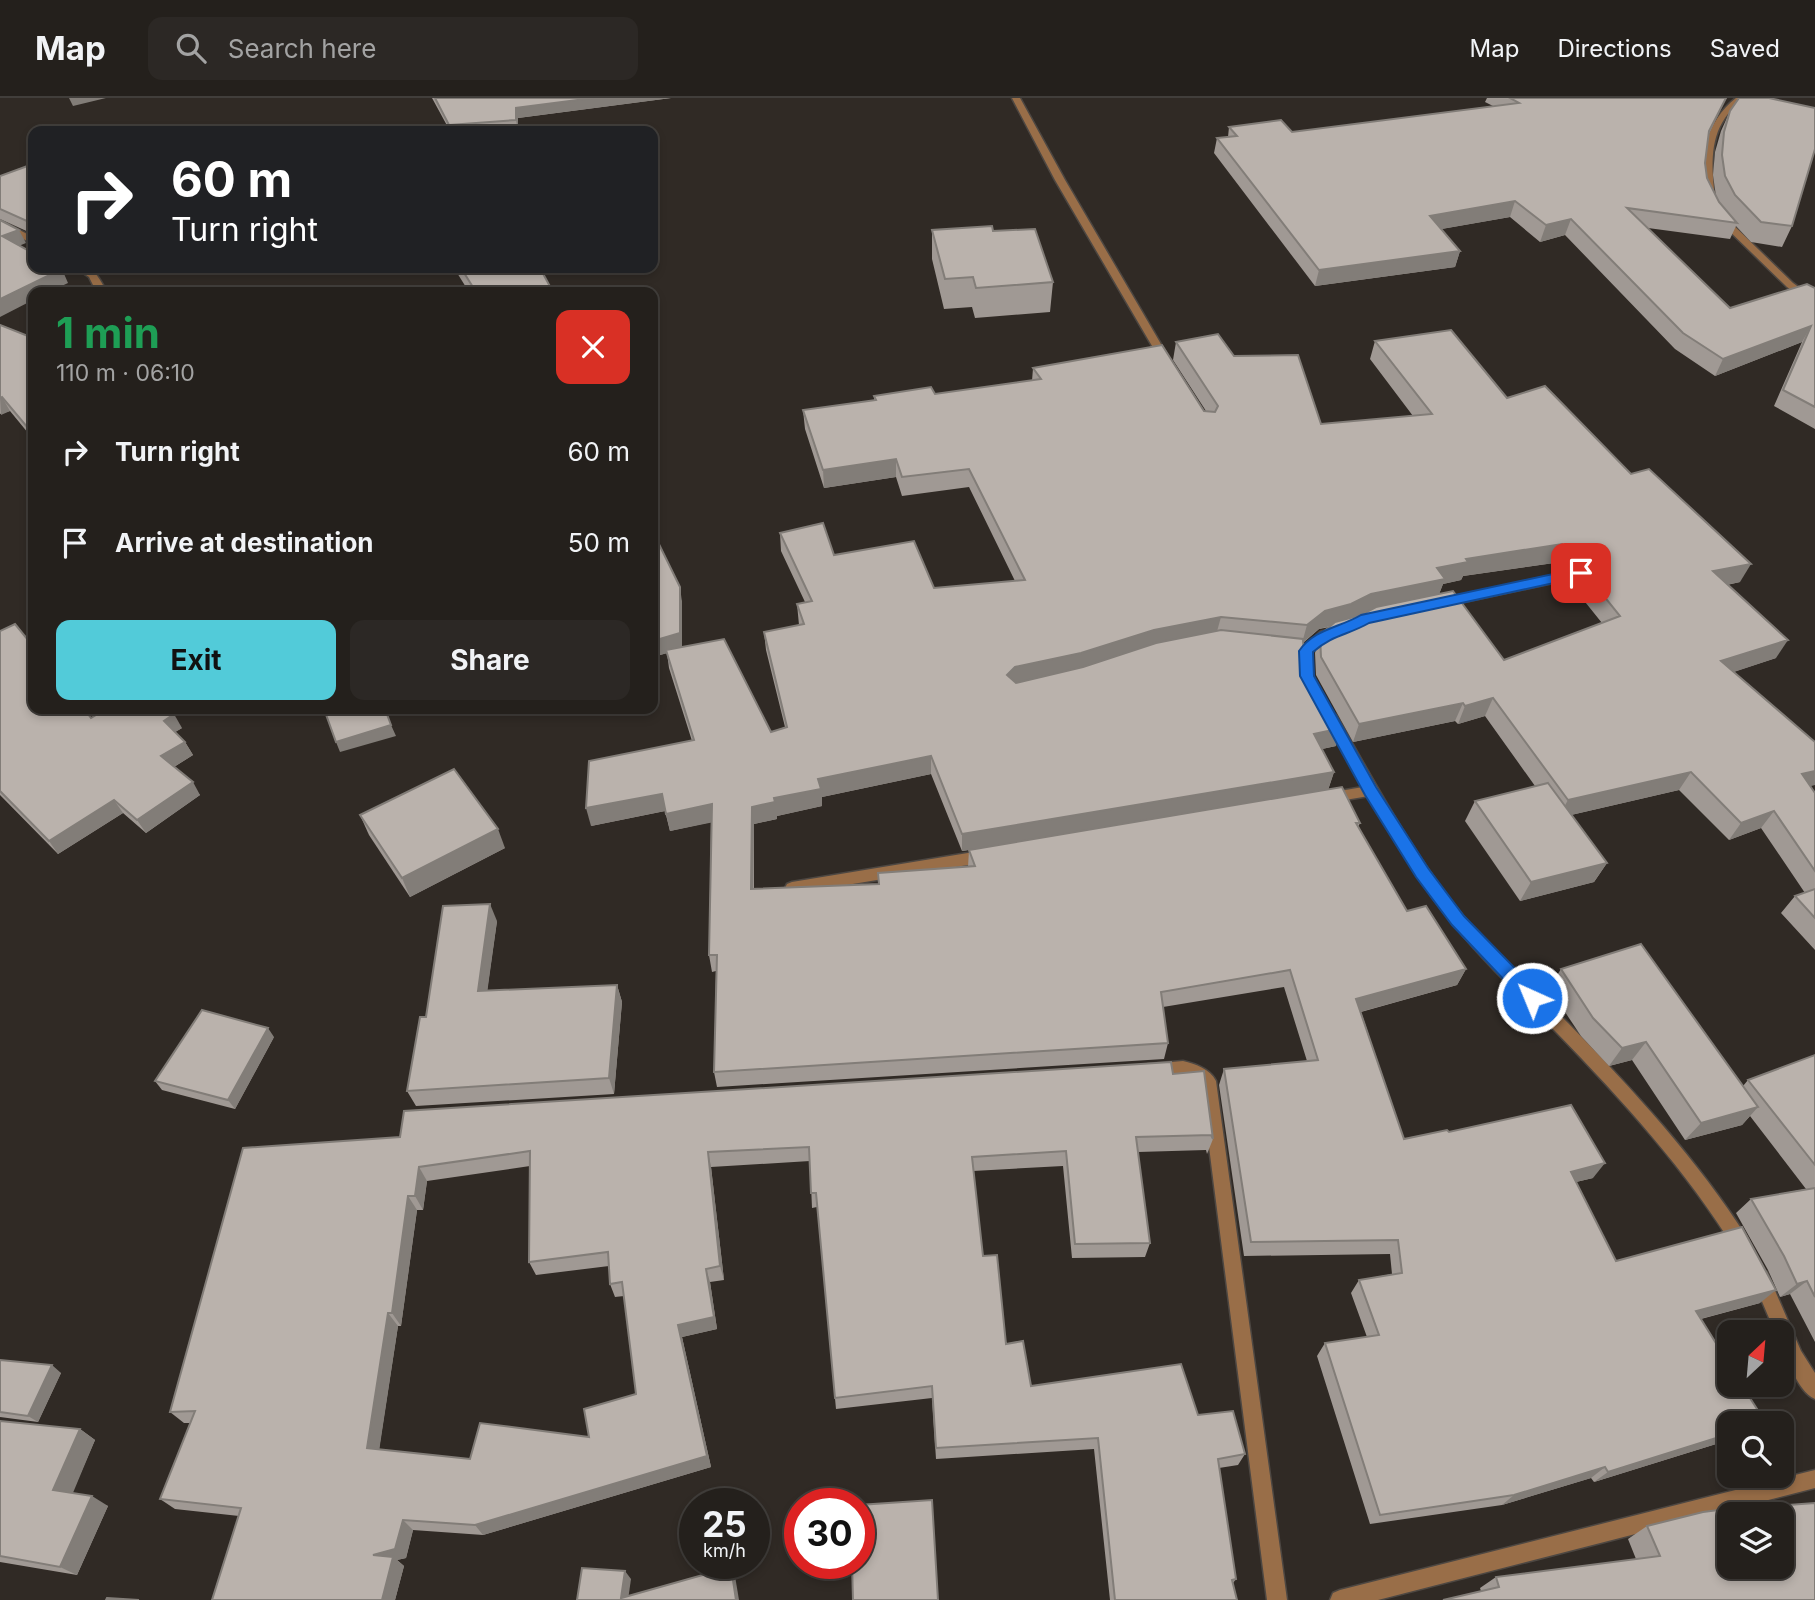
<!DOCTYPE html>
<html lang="en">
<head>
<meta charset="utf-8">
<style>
	body { margin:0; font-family:Inter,sans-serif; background:#2c2825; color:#f1f3f6; height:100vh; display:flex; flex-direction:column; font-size:26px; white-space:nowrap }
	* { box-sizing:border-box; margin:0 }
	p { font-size:23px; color:#a3a3a3 }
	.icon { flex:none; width:38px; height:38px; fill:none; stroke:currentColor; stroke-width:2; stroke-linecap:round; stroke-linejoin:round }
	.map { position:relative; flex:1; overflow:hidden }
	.panel { position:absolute; left:28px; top:189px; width:630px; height:427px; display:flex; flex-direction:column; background:#24201c; border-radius:14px; box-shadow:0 4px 10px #0003,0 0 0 2px #413e3b }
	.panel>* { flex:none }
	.banner { position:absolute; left:28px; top:28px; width:630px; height:147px; border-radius:14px; box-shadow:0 4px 10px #0003,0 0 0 2px #413e3b; background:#202124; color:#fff; overflow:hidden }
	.needle { width:46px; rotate:26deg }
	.buttons { position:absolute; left:1717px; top:1222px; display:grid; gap:14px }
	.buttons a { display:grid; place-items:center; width:77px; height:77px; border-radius:14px; background:#24201c; box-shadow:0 4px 10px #0003,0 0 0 2px #413e3b; font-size:35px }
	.speed { position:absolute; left:679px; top:1390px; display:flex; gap:14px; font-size:35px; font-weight:700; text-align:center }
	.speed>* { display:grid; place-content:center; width:91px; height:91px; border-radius:50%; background:#24201c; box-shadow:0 4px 10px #0003,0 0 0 2px #413e3b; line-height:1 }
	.speed small { font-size:18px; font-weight:400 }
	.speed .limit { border:10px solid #d22; background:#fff; color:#111 }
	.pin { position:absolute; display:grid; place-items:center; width:60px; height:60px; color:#fff; margin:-30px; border-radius:14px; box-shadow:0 4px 10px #0006 }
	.me { position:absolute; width:77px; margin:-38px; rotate:316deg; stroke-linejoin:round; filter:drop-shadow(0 0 5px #0008) }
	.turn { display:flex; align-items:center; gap:24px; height:147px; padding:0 28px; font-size:32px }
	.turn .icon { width:91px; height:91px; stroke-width:2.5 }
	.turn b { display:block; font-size:49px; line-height:60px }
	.round { display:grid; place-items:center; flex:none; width:74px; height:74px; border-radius:14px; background:#2c2825 }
	.overview { display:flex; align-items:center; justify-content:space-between; height:119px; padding:0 28px }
	h1 { font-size:42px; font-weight:700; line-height:52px; color:#1e9e55 }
	.cta { display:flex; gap:14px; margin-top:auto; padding:14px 28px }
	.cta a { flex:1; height:80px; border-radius:14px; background:#52cbd9; color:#111; font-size:28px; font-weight:700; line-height:80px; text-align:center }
	.cta a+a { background:#2c2825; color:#f1f3f6 }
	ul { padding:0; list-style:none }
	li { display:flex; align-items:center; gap:21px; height:91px; padding:0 28px }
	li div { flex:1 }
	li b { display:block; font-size:26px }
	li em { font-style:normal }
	header { display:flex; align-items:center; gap:42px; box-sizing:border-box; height:98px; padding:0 35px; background:#24201c; border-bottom:2px solid #413e3b }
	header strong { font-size:33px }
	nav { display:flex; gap:38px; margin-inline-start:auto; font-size:24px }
	.search { width:490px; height:63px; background:#2c2825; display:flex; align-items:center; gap:18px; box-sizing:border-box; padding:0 24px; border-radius:14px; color:#a3a3a3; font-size:26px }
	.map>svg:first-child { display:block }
</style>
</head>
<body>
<header>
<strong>Map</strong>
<div class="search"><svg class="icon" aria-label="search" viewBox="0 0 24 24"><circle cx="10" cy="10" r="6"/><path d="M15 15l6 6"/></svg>Search here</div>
<nav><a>Map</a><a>Directions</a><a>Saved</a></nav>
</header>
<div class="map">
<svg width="1815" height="1502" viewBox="0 0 1815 1502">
	<rect width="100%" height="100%" fill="#302a25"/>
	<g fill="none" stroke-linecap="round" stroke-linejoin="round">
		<g stroke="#4d4742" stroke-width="3">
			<g id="street">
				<polygon points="1012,0 1020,0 1065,82 1172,265 1171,267 1163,267 1162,265 1055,82"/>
				<path d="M1736,0H1745C1738,7 1730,12 1725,20C1709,43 1712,73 1715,99L1707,101C1695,66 1706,23 1736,0Z"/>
				<polygon points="1718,118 1724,118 1793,185 1815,201 1815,209 1787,189 1718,122"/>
				<polygon points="0,122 33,139 33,146 0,129"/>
				<path d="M76,170C92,169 97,175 104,189L99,194H89L94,189L89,179Z"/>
				<polygon points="1582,471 1588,475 1586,478 1441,509 1435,505 1441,501"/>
				<polygon points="1335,530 1341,534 1339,537 1328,540 1312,554 1313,578 1316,584 1315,587 1305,587 1301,578 1300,553 1320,534"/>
				<path d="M1331,615L1336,617C1375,685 1413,757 1464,819C1495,856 1533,890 1568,925C1634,993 1697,1061 1748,1141L1750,1147L1748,1153L1742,1155L1736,1153C1686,1072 1623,1003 1557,935C1522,900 1485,865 1454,827C1421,788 1394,743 1369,698L1327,705L1322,704L1320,700L1322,696L1363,689L1324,620Z"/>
				<polygon points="986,752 991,754 993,758 991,762 986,764 792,796 787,794 785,790 787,786 792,784"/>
				<path d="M1183,963C1196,966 1210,971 1216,983L1287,1502H1267L1201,986C1184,971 1167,982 1148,976L1146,971L1148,966Z"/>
				<path d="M1761,1172L1767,1174L1801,1253L1815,1275V1301C1797,1294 1782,1252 1782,1234H1775L1752,1180L1755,1174Z"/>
				<polygon points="1815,1372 1815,1390 1378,1502 1330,1502 1333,1495 1340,1492"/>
			</g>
		</g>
		<use href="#street" fill="#996e48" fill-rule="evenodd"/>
	</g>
	<g fill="#a09994" fill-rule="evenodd">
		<polygon points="432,0 671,0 518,20 518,33 450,33"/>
		<polygon points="1487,0 1726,0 1709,36 1705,65 1707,80 1716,98 1713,77 1715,54 1721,33 1730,13 1792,128 1782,149 1751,144 1736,128 1730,141 1648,130 1730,210 1815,190 1815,331 1774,308 1802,244 1715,278 1675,251 1565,137 1540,144 1510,119 1441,131 1460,153 1455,169 1315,188 1214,55 1217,40 1228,39 1229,29 1292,34 1493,8 1485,4"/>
		<polygon points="33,66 33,136 0,121 0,78"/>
		<polygon points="932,132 993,133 1053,184 1050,214 975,220 972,209 944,211 932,161"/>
		<polygon points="454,170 540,170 553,194 469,194"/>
		<polygon points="0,227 33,240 33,341 10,313 0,316"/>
		<path d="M1375,243L1507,300L1740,484L1727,487L1776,560L1733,574L1815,695V852L1781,815L1795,798L1805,795L1761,730L1729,742L1679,692L1571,717L1607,765L1594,784L1520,803L1465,723L1475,703L1535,688L1485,618L1458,626L1455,623L1353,644L1316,577L1315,555L1320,537L1330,529L1319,531L1303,545L1304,561L1336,648L1322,651L1334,674L1328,692L1360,725L1358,729L1407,813L1466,871L1457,887L1361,914L1404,1041L1449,1034L1593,1080L1576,1084L1616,1163L1760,1205L1701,1221L1729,1325V1342L1594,1384L1591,1380L1502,1407L1370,1426L1317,1258L1325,1245L1367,1239L1351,1195L1359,1182L1392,1176L1390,1156L1244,1158L1219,987L1224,971L1307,963L1284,889L1163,909L1168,945L1164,961L717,989L714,974L716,873L712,874L709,857L711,724L670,733L665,713L591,728L692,643L669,570L667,555L653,559V434L682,504V549L771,634L785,629L766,552L764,534L799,527L797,506L805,504L781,453L780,435L834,457L934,490L1015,483L969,389L902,398L896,379L824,390L805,331L803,312L874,302V298L935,296L1032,283L1033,270L1206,313L1173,262L1176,244L1234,258L1321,326L1413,318L1370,261ZM1554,465L1560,473L1576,470L1569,484L1602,525L1504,562L1439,496L1443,486L1461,482L1463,478ZM931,676L962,753L969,752L968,769L878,775L879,786L754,791V726L777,721V718L822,708V699Z"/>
		<polygon points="0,533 91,620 182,630 175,634 185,644 193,657 174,669 200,697 146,735 123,715 58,756 0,697"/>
		<polygon points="360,717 505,750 410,799 369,737"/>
		<polygon points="497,823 487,893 617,887 622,904 614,996 416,1008 407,993 426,919"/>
		<polygon points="1561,871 1743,988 1748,982 1815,957 1815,1244 1790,1196 1780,1199 1768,1172 1736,1115 1751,1101 1806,1091 1750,1018 1742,1027 1685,1042 1632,962 1609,968 1581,938 1549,890"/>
		<polygon points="274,939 235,1011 162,992 155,983"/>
		<path d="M1204,973L1213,1041L1207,1056L1206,1052L1138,1054L1150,1145L1145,1159L1072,1160L1063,1068L973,1073L983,1158L1006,1246L1031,1288L1198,1317L1245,1356L1238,1367L1219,1370L1236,1481L1233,1485L1237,1502H1110L1094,1351L936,1361L932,1300L836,1311L817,1109L812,1110L810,1063L711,1069L724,1182L710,1184L717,1231L682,1239L711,1369L483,1437L413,1432L406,1460L397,1462L404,1468L395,1502H212L239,1418L175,1411L160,1401L191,1325H184L170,1314L400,1039ZM530,1068L529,1164L536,1177L609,1168L610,1186L615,1199L624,1198L636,1296L589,1339L470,1361L379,1351L398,1228H401L417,1112H423L427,1083Z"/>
		<polygon points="0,1262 61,1275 38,1324 0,1319"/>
		<polygon points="0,1323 80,1331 95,1342 72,1395 108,1408 77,1477 0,1464"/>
		<polygon points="1759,1409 1815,1502 1481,1493 1480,1490 1496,1479 1636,1461 1628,1441 1647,1428"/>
	</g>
	<g fill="#827d78">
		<polygon points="69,0 106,0 73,8"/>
		<polygon points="593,0 671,0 518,20 518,33 516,22 516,10"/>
		<polygon points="1515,103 1510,119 1425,134 1430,118"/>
		<polygon points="1571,121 1565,137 1540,144 1546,127"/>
		<polygon points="33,126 33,136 29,128"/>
		<polygon points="19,132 26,145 9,152 2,138"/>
		<polygon points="1460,153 1455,169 1315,188 1319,172"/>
		<polygon points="62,171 68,185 49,194 33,194 33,202 0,219 0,201"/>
		<polygon points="1811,228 1802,244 1715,278 1723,261"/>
		<polygon points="2,299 10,313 1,317 0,300"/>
		<polygon points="896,361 896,379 824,390 823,372"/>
		<polygon points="1562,446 1554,465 1463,478 1461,482 1443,486 1438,499 1319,531 1302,545 1307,527 1325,513 1371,496 1437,470 1466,461"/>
		<polygon points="1592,450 1583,469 1578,466 1576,470 1560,473 1569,455"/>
		<polygon points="1751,466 1740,484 1702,492 1713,473"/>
		<polygon points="680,489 682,504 682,551 653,559 653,543"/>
		<polygon points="1221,519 1216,537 1078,573 1013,587 1007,577 1015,569 1154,532"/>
		<polygon points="1788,542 1776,560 1710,582 1721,563"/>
		<polygon points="1493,600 1485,618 1458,626 1465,608"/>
		<polygon points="1463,605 1455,623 1353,644 1359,626"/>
		<polygon points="174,616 182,630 172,636 164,623"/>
		<polygon points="391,627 396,638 340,654 336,644"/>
		<polygon points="1342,630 1336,648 1308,654 1314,636"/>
		<polygon points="185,644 193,657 169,672 161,658"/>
		<polygon points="931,658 931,676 822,699 822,708 777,718 777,721 754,726 753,808 751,791 752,709 774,700 818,681"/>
		<polygon points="1815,673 1815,687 1789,694 1802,676"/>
		<polygon points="1334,674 1328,692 962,753 962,736"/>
		<polygon points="1691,674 1679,692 1558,720 1568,702"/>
		<polygon points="193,684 200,697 146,735 137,722"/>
		<polygon points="662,696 665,713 591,728 586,710"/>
		<polygon points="114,702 123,715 58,756 49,743"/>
		<polygon points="712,706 714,724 670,733 666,716"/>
		<polygon points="1774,713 1761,730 1729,742 1741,725"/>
		<polygon points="498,731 505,750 410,799 402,780"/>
		<polygon points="1607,765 1594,784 1520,803 1531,784"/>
		<polygon points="490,806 497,823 485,910 478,893"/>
		<polygon points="1466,871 1457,887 1349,917 1356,901"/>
		<polygon points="617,887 622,904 614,996 609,980"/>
		<polygon points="268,930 274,939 235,1011 228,1002"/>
		<polygon points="1646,944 1632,962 1609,968 1622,950"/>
		<polygon points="1758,1009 1742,1027 1685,1042 1701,1025"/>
		<polygon points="708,1054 711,1069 724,1182 720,1168"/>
		<polygon points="1605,1065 1593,1080 1559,1088 1571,1074"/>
		<polygon points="419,1069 427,1083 423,1112 415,1098"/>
		<polygon points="408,1098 417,1112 401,1228 392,1215"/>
		<polygon points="706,1171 710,1184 717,1231 682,1239 711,1369 483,1437 475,1427 707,1358 678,1227"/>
		<polygon points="1807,1183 1790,1196 1780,1199 1797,1186"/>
		<polygon points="1776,1192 1760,1205 1681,1226 1696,1213"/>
		<polygon points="388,1215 398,1228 378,1360 367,1350"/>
		<polygon points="52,1267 61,1275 38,1324 28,1318"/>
		<polygon points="80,1331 95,1342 70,1402 53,1392"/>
		<polygon points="1729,1336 1729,1342 1594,1384 1608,1374"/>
		<polygon points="1605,1369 1591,1380 1502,1407 1514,1397"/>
		<polygon points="92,1398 108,1408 77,1477 60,1469"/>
		<polygon points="403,1422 413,1432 406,1460 397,1462 404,1468 395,1502 382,1502 373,1457"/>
		<polygon points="731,1469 735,1478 739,1502 736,1502"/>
		<polygon points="625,1473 631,1481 628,1502 621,1500"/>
	</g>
	<g fill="#bab2ac" stroke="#827d78" stroke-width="2" fill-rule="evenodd">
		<polygon points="435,0 593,0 516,10 516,22 449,27"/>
		<polygon points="1510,0 1726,0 1709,33 1705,65 1707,80 1719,104 1737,125 1627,110 1730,210 1807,186 1815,190 1815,309 1783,292 1811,228 1723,261 1683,235 1571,121 1546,127 1515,103 1430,118 1460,153 1319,172 1217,40 1237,38 1229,29 1281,22 1292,34 1519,5"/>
		<polygon points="1739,0 1769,0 1815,10 1815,51 1792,128 1761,124 1735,97 1725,78 1722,57 1724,34 1730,13"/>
		<polygon points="33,66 33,126 29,128 27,123 0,111 0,78"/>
		<polygon points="0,122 19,132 2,138 33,155 33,170 60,170 62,171 0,201"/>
		<polygon points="992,128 993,133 1035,131 1053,184 976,190 973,179 945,181 932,132"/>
		<polygon points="461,170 540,170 553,194 476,194"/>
		<polygon points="0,227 33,240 33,336 2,299 0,300"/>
		<polygon points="1451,232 1507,300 1545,288 1631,376 1649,371 1751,466 1713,473 1788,542 1721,563 1815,644 1815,673 1802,676 1815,695 1815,773 1774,713 1741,725 1691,674 1568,702 1493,600 1465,608 1463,605 1359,626 1321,559 1320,537 1335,524 1361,517 1376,509 1453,493 1504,562 1620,518 1578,466 1597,461 1599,456 1592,450 1569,455 1562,446 1466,461 1468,464 1437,470 1445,481 1371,496 1351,506 1325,513 1307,527 1221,519 1154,532 1081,555 1015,569 1007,577 1016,585 1083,569 1156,545 1221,532 1303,541 1304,561 1342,630 1314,636 1334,674 962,736 931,658 818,681 821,691 774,700 775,704 752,709 751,791 879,786 878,775 975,768 969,752 1342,689 1360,725 1356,725 1407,813 1426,808 1466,871 1356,901 1404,1041 1447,1032 1449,1034 1571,1007 1605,1065 1571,1074 1616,1163 1742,1129 1776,1192 1696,1213 1729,1266 1729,1286 1741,1286 1766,1325 1729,1325 1729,1336 1608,1374 1605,1369 1514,1397 1380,1417 1325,1245 1379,1237 1359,1182 1402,1175 1398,1142 1251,1144 1224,971 1318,962 1290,872 1161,894 1168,945 714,974 717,857 709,857 712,706 666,716 662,696 586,710 589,663 694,642 666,552 724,541 771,634 787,629 764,534 804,526 797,506 812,503 780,435 823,425 834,457 914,443 934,490 1025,482 969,371 902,379 896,361 823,372 803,312 876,302 874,298 931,289 935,296 1041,281 1033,270 1162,247 1204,313 1215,314 1218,308 1176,244 1218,236 1234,258 1298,257 1321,326 1432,316 1375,243"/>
		<polygon points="653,434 680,489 680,535 653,543"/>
		<polygon points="15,526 33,548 33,611 84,611 91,620 106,611 168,611 174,616 164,623 185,644 161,658 193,684 137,722 114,702 49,743 0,693 0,533"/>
		<polygon points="324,611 385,611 391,627 336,644"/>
		<polygon points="454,671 498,731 402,780 360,717"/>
		<polygon points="1548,685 1607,765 1531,784 1475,703"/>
		<polygon points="1815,791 1815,820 1795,798"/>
		<polygon points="490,806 478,893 617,887 609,980 407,993 420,919 426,919 443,808"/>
		<polygon points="1641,846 1758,1009 1701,1025 1646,944 1622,950 1593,920 1561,871"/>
		<polygon points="202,912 268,930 228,1002 155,983"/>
		<polygon points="1815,957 1815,1067 1748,982"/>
		<path d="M1171,964L1173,976L1204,973L1213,1041L1211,1037L1136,1039L1150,1145L1075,1146L1066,1053L972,1059L983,1158L997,1157L1006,1246L1023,1243L1031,1288L1181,1266L1198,1317L1233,1313L1245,1356L1218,1361L1236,1481L1232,1482L1237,1502H1115L1098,1340L936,1350L932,1288L835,1300L816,1095H811L809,1049L708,1054L720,1168L706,1171L714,1219L678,1227L707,1358L475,1427L403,1422L395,1451L373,1457L393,1459L382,1502H212L241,1410L160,1401L195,1313L170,1314L243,1050L400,1039L404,1013ZM530,1053L529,1164L608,1154L610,1186L622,1184L636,1296L584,1311L589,1339L480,1325L470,1361L367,1350L388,1215H392L408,1098H415L419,1069Z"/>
		<polygon points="1815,1090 1815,1199 1807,1183 1797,1186 1784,1158 1751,1101"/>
		<polygon points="0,1262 52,1267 28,1318 0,1314"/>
		<polygon points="0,1323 80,1331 53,1392 92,1398 60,1469 0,1458"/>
		<polygon points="932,1402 938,1502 853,1502 852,1465 859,1465 859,1407"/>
		<path d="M1815,1405V1502H1443L1499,1489L1496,1479L1660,1458L1647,1428L1703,1414L1757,1407L1759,1409ZM1729,1416H1782V1468H1729Z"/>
		<polygon points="731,1469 736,1502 577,1502 582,1470 625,1473 621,1500"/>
		<polygon points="107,1500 139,1502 106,1502"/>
	</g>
	<path fill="#1a73e8" stroke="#114b97" stroke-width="2" d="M1581,470L1586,472V478L1369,525C1348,537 1332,537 1313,554L1314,578L1376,689L1428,770L1464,818L1538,894L1541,900L1538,905L1532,907L1526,905L1452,827L1416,779L1365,697L1300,578L1299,553C1314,531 1339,530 1361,517Z"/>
</svg>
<div class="buttons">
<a><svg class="needle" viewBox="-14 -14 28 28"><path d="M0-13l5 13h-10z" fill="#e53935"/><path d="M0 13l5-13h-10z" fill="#a3a3a3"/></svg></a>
<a><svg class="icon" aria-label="search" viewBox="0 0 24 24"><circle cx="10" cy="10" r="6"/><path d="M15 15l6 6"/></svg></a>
<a><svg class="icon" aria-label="layers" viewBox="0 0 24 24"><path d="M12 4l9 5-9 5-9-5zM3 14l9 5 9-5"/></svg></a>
</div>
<div class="speed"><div>25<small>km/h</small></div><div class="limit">30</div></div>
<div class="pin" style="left:1581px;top:475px;background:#d93025"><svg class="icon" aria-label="arrive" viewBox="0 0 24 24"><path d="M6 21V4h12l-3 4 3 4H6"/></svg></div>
<svg class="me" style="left:1532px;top:900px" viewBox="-20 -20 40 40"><circle r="17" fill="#1a73e8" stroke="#fff" stroke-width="3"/><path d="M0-11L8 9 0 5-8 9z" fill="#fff"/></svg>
<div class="banner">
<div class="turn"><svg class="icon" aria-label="right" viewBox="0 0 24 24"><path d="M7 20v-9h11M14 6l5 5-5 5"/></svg><div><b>60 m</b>Turn right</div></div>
</div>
<section class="panel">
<div class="overview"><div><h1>1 min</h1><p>110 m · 06:10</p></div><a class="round" style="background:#d93025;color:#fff"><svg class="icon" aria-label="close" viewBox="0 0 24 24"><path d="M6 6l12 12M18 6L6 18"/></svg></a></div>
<ul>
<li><svg class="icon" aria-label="right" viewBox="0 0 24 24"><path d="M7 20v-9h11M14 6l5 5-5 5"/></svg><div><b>Turn right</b></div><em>60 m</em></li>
<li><svg class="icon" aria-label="arrive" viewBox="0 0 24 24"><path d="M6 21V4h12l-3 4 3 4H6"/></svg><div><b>Arrive at destination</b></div><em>50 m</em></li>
</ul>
<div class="cta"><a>Exit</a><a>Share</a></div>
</section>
</div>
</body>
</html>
